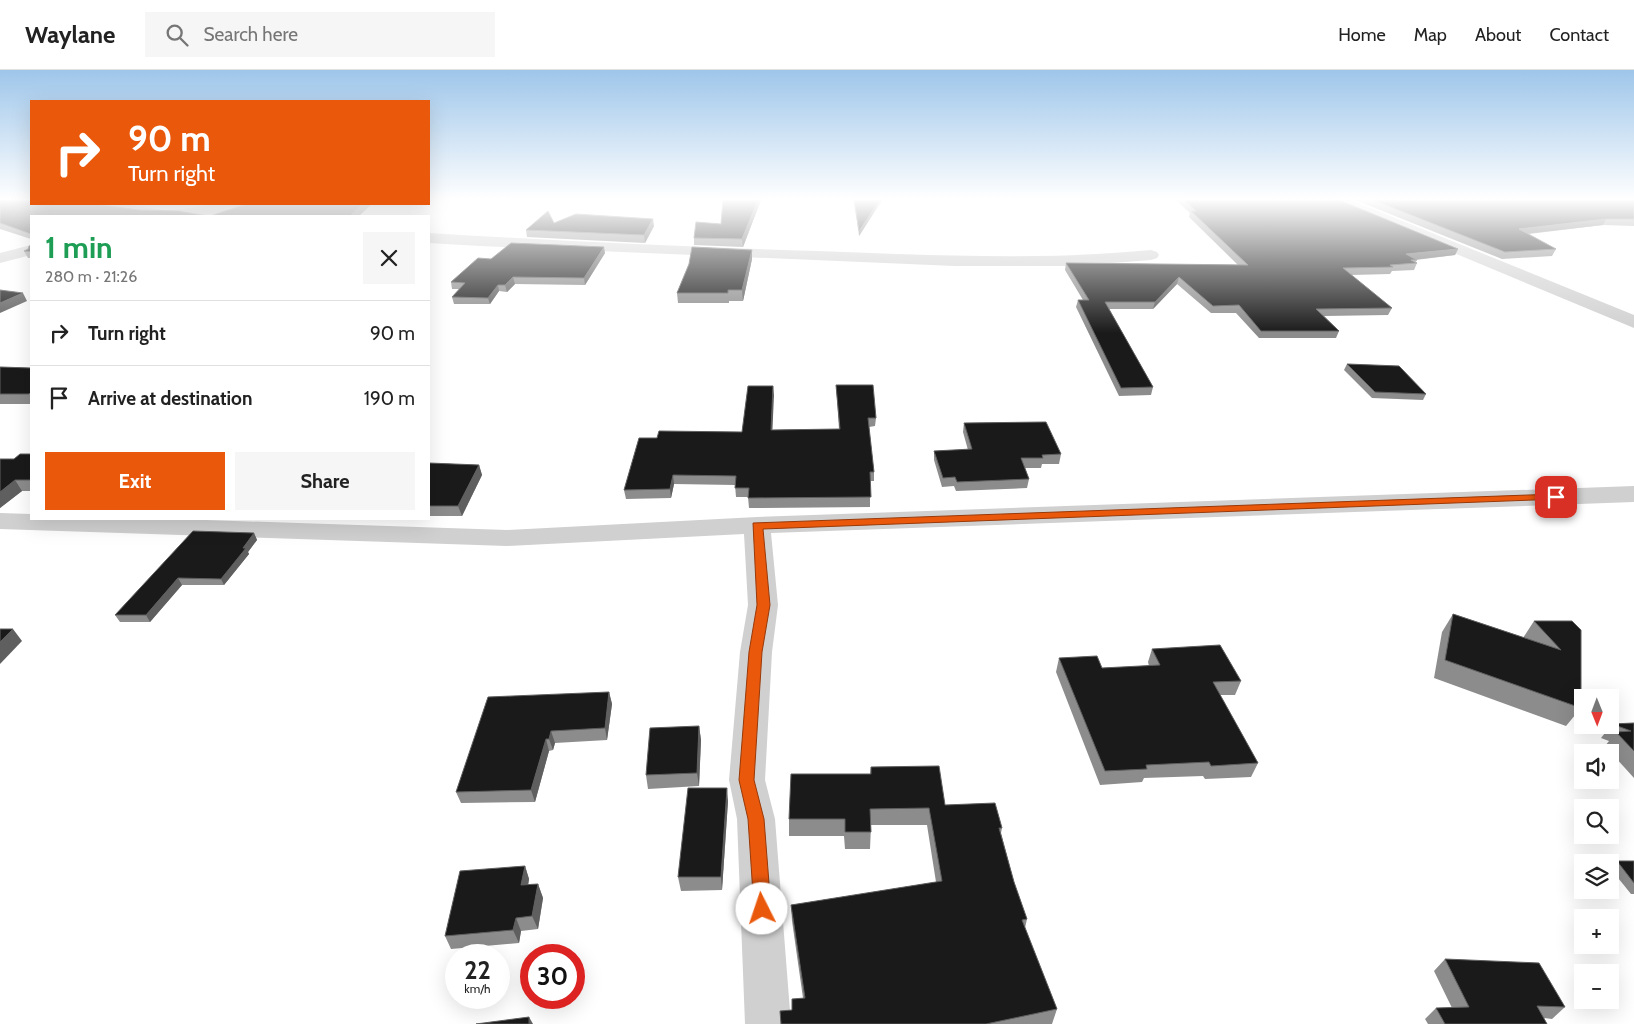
<!DOCTYPE html>
<html lang="en">
<head>
<meta charset="utf-8">
<style>
	body { margin:0; font-family:Cabin,sans-serif; background:#f6f6f6; color:#222; height:100vh; display:flex; flex-direction:column; font-size:19px; white-space:nowrap }
	* { box-sizing:border-box; margin:0 }
	p { font-size:16px; color:#767676 }
	.icon { flex:none; width:28px; height:28px; fill:none; stroke:currentColor; stroke-width:2; stroke-linecap:round; stroke-linejoin:round }
	.map { position:relative; flex:1; overflow:hidden }
	.sheet { position:absolute; left:30px; top:145px; width:400px; height:305px; display:flex; flex-direction:column; background:#fff; border-radius:0px; box-shadow:0 5px 20px #0002 }
	.sheet>* { flex:none }
	.hud { position:absolute; left:30px; top:30px; width:400px; height:105px; border-radius:0px; box-shadow:0 5px 20px #0002; background:#ea580c; color:#fff; overflow:hidden }
	.needle { width:32px; rotate:179deg }
	.controls { position:absolute; left:1574px; top:619px; display:grid; gap:10px }
	.controls a { display:grid; place-items:center; width:45px; height:45px; border-radius:0px; background:#fff; box-shadow:0 5px 20px #0002; font-size:25px }
	.speed { position:absolute; left:445px; top:874px; display:flex; gap:10px; font-size:25px; font-weight:700; text-align:center }
	.speed>* { display:grid; place-content:center; width:65px; height:65px; border-radius:50%; background:#fff; box-shadow:0 5px 20px #0002; line-height:1 }
	.speed small { font-size:12px; font-weight:400 }
	.speed .limit { border:8px solid #d22; background:#fff; color:#111 }
	.pin { position:absolute; display:grid; place-items:center; width:42px; height:42px; color:#fff; margin:-21px; border-radius:10px; box-shadow:0 2px 8px #0006 }
	.me { position:absolute; width:55px; margin:-28px; rotate:356deg; stroke-linejoin:round; filter:drop-shadow(0 0 4px #0008) }
	.turn { display:flex; align-items:center; gap:18px; height:105px; padding:0 15px; font-size:22px }
	.turn .icon { width:65px; height:65px; stroke-width:2.5 }
	.turn b { display:block; font-size:35px; line-height:42px }
	.round { display:grid; place-items:center; flex:none; width:52px; height:52px; border-radius:0px; background:#f6f6f6 }
	.summary { display:flex; align-items:center; justify-content:space-between; height:85px; padding:0 15px }
	h1 { font-size:30px; font-weight:700; line-height:38px; color:#1e9e55 }
	.primary-button { display:flex; gap:10px; margin-top:auto; padding:10px 15px }
	.primary-button a { flex:1; height:58px; border-radius:0px; background:#ea580c; color:#fff; font-size:20px; font-weight:700; line-height:58px; text-align:center }
	.primary-button a+a { background:#f6f6f6; color:#222 }
	ul { padding:0; list-style:none }
	li { display:flex; align-items:center; gap:15px; height:65px; padding:0 15px; border-top:1px solid #e0e0e0 }
	li div { flex:1 }
	li b { display:block; font-size:19px }
	li em { font-style:normal }
	header { display:flex; align-items:center; gap:30px; box-sizing:border-box; height:70px; padding:0 25px; background:#fff; border-bottom:1px solid #e0e0e0 }
	header strong { font-size:24px }
	nav { display:flex; gap:28px; margin-inline-start:auto; font-size:18px }
	.search { width:350px; height:45px; background:#f6f6f6; display:flex; align-items:center; gap:12px; box-sizing:border-box; padding:0 18px; border-radius:0px; color:#767676; font-size:19px }
	.map>svg:first-child { display:block }
</style>
</head>
<body>
<header>
<strong>Waylane</strong>
<div class="search"><svg class="icon" aria-label="search" viewBox="0 0 24 24"><circle cx="10" cy="10" r="6"/><path d="M15 15l6 6"/></svg>Search here</div>
<nav><a>Home</a><a>Map</a><a>About</a><a>Contact</a></nav>
</header>
<div class="map">
<svg width="1634" height="954" viewBox="0 0 1634 954">
	<rect width="100%" height="100%" fill="#fff"/>
	<g fill="none" stroke-linecap="round" stroke-linejoin="round">
		<g fill="#d0d0d0" fill-rule="evenodd">
			<polygon points="1332,130 1351,130 1634,245 1634,258 1334,133"/>
			<path d="M89,134H122L170,141L217,134H250C239,150 100,150 89,134Z"/>
			<path d="M429,163C559,171 688,177 818,181C930,185 1040,191 1151,180L1157,182L1159,185L1157,188L1151,190L1073,196H955L480,176L429,173Z"/>
			<polygon points="31,175 31,185 0,193 0,183"/>
			<polygon points="1634,416 1634,432 771,463 778,535 772,582 765,710 775,749 791,954 745,954 737,749 729,710 740,582 748,535 744,464 507,476 0,459 0,443 31,444 31,449 177,449 507,460 757,447"/>
		</g>
	</g>
	<g fill="#8c8c8c">
		<polygon points="0,130 94,134 139,140 31,146 31,169 0,159"/>
		<polygon points="723,130 761,130 743,177 694,175 694,168 721,154"/>
		<polygon points="854,130 882,130 859,166"/>
		<polygon points="1176,130 1339,130 1458,179 1455,185 1416,190 1417,190 1415,193 1417,193 1414,200 1392,201 1390,204 1351,205 1392,238 1388,245 1324,246 1339,261 1336,268 1259,268 1236,243 1211,243 1177,214 1153,239 1109,239 1153,317 1151,325 1119,326 1076,237 1078,230 1083,230 1065,200 1066,193 1238,195 1189,147 1190,143"/>
		<polygon points="1355,130 1634,130 1634,156 1603,155 1529,164 1556,179 1552,186 1502,189"/>
		<polygon points="554,153 654,156 645,173 527,167 526,160"/>
		<polygon points="31,175 31,188 28,188 24,181 28,179"/>
		<polygon points="752,180 752,189 743,231 729,231 729,233 678,233 677,223"/>
		<polygon points="605,183 585,215 515,214 507,222 499,221 490,234 454,234 452,227 459,219 452,219 451,212 491,189"/>
		<polygon points="1347,294 1426,324 1423,330 1372,328 1344,300"/>
		<polygon points="0,297 31,298 31,334 0,334"/>
		<polygon points="836,315 876,348 875,356 869,357 874,402 874,411 870,411 870,437 749,438 748,427 736,427 735,415 674,414 671,428 626,429 624,420 657,368 742,362 773,316 772,360 839,359"/>
		<polygon points="964,353 1061,384 1059,394 1042,394 1041,398 1025,398 1029,409 1027,418 956,421 954,416 942,417 934,390 934,381 968,380 963,362"/>
		<polygon points="31,384 31,421 22,421 0,438 0,389 14,389"/>
		<polygon points="429,393 479,395 482,405 462,446 429,446"/>
		<polygon points="254,463 257,470 248,482 249,484 224,515 182,515 150,552 120,552 115,545"/>
		<polygon points="1453,544 1523,568 1534,551 1572,551 1581,638 1566,656 1434,608 1442,562"/>
		<polygon points="1152,579 1241,611 1235,625 1220,625 1258,693 1251,707 1205,709 1203,706 1144,708 1142,712 1100,715 1056,602 1059,588 1102,598 1149,596 1148,592"/>
		<polygon points="609,622 612,634 607,670 555,673 553,680 549,681 535,732 461,733 456,722"/>
		<polygon points="1634,653 1634,708 1605,676 1609,671 1601,668 1612,654"/>
		<polygon points="699,656 701,670 699,716 648,719 646,705"/>
		<polygon points="871,697 945,735 1002,758 1001,763 1014,812 1027,849 1025,858 1057,939 1052,954 781,954 792,940 803,928 792,851 791,835 936,812 927,755 871,755 870,779 845,779 844,766 789,766 789,749 870,704"/>
		<polygon points="728,731 722,820 681,821 678,807"/>
		<polygon points="1617,791 1634,791 1634,824 1631,824 1610,798"/>
		<polygon points="525,796 529,809 528,815 538,814 543,828 538,859 521,861 519,873 451,879 445,866"/>
		<polygon points="1445,889 1565,937 1552,949 1544,948 1547,954 1428,954 1425,949 1436,938 1452,938 1434,901"/>
	</g>
	<g fill="#5f5f5f">
		<polygon points="758,130 761,130 743,177 742,169"/>
		<polygon points="880,130 882,130 859,166 859,161"/>
		<polygon points="363,134 372,134 359,146 350,146"/>
		<polygon points="653,149 654,156 645,173 644,165"/>
		<polygon points="1606,149 1603,155 1516,165 1519,159"/>
		<polygon points="604,177 605,183 585,215 584,208"/>
		<polygon points="1458,179 1455,185 1403,191 1406,184"/>
		<polygon points="752,180 752,189 743,231 742,220"/>
		<polygon points="513,207 515,214 507,222 505,215"/>
		<polygon points="1179,207 1177,214 1153,239 1155,232"/>
		<polygon points="498,215 499,221 490,234 488,228"/>
		<polygon points="23,223 27,231 0,243 0,233"/>
		<polygon points="773,316 774,325 772,369 771,360"/>
		<polygon points="479,395 482,405 462,446 458,436"/>
		<polygon points="673,405 674,414 671,428 670,419"/>
		<polygon points="15,410 22,421 0,438 0,422"/>
		<polygon points="254,463 257,470 248,482 249,484 224,515 221,509"/>
		<polygon points="178,508 182,515 150,552 146,545"/>
		<polygon points="13,559 22,571 0,594 0,572"/>
		<polygon points="609,622 612,634 607,670 605,658"/>
		<polygon points="699,656 701,670 699,716 697,703"/>
		<polygon points="551,661 555,673 553,680 549,669"/>
		<polygon points="546,669 549,681 535,732 531,720"/>
		<polygon points="727,718 728,731 722,820 721,807"/>
		<polygon points="525,796 529,809 526,829 521,815"/>
		<polygon points="538,814 543,828 538,859 532,846"/>
		<polygon points="516,848 521,861 519,873 513,860"/>
		<polygon points="529,947 533,954 529,954"/>
	</g>
	<g fill="#1a1a1a" stroke="#5f5f5f">
		<polygon points="0,130 31,130 31,134 93,134 139,140 178,141 207,146 31,146 31,164 0,153"/>
		<polygon points="723,130 758,130 742,169 694,168 696,152 721,154"/>
		<polygon points="854,130 880,130 859,161"/>
		<polygon points="1184,130 1339,130 1458,179 1406,184 1417,190 1411,190 1417,193 1390,195 1393,197 1343,198 1392,238 1316,239 1339,261 1261,261 1239,235 1213,236 1179,207 1155,232 1105,232 1153,317 1121,318 1078,230 1089,230 1066,193 1248,195 1191,141 1196,141"/>
		<polygon points="1373,130 1634,130 1634,149 1606,149 1519,159 1556,179 1505,182"/>
		<polygon points="247,134 363,134 350,146 210,146"/>
		<polygon points="548,141 554,153 576,144 653,149 644,165 526,160"/>
		<polygon points="511,173 604,177 584,208 513,207 505,215 498,215 488,228 452,227 465,213 451,212 478,188 491,189"/>
		<polygon points="31,175 31,182 24,181 28,179 29,176"/>
		<polygon points="692,177 752,180 742,220 728,220 728,223 677,223 689,194"/>
		<polygon points="0,220 23,223 0,233"/>
		<polygon points="1347,294 1399,296 1426,324 1375,322"/>
		<polygon points="0,297 31,298 31,322 29,324 0,324"/>
		<polygon points="836,315 873,315 876,348 868,348 874,402 870,402 871,427 748,428 749,418 735,418 736,406 673,405 670,419 624,420 639,368 657,368 659,361 742,362 748,316 773,316 771,360 840,359"/>
		<polygon points="1046,352 1061,384 1042,385 1043,388 1021,388 1029,409 957,412 955,407 943,408 934,381 972,379 964,353"/>
		<polygon points="20,384 31,384 31,410 15,410 0,422 0,389 14,389"/>
		<polygon points="429,393 479,395 458,436 429,436"/>
		<polygon points="193,461 254,463 243,478 246,478 221,509 178,508 146,545 115,545"/>
		<polygon points="1453,544 1561,580 1534,551 1572,551 1581,560 1581,638 1445,590"/>
		<polygon points="0,559 13,559 0,572"/>
		<polygon points="1220,575 1241,611 1213,612 1258,693 1211,696 1209,692 1146,695 1147,699 1105,701 1059,588 1097,586 1102,598 1160,595 1152,579"/>
		<polygon points="609,622 605,658 551,661 549,669 546,669 531,720 456,722 488,627"/>
		<polygon points="1634,653 1634,681 1616,662 1631,661 1612,654"/>
		<polygon points="699,656 697,703 646,705 650,658"/>
		<polygon points="939,696 945,735 995,733 1002,758 999,758 1014,812 1027,849 1022,850 1057,939 986,954 781,954 780,941 792,940 792,929 805,928 791,835 942,811 929,738 870,739 871,762 845,762 845,749 789,749 791,704 871,704 871,697"/>
		<polygon points="688,718 727,718 721,807 678,807"/>
		<polygon points="1617,791 1634,791 1634,813"/>
		<polygon points="525,796 521,815 538,814 532,846 516,848 513,860 445,866 460,801"/>
		<polygon points="1445,889 1539,893 1565,937 1537,936 1547,954 1445,954 1436,938 1469,937"/>
		<polygon points="529,947 529,954 476,954"/>
	</g>
	<linearGradient id="sky" x2="0" y2="1"><stop stop-color="#9ec6ea"/><stop offset="0.49" stop-color="#fff"/><stop offset="1" stop-color="#fff" stop-opacity="0"/></linearGradient>
	<rect width="1634" height="263" fill="url(#sky)"/>
	<polygon fill="#ea580c" stroke="#983908" points="1556,424 1560,425 1560,429 763,459 770,535 762,582 754,710 764,749 771,839 768,845 762,847 756,845 754,839 748,749 739,710 749,582 757,535 753,453"/>
</svg>
<div class="controls">
<a><svg class="needle" viewBox="-14 -14 28 28"><path d="M0-13l5 13h-10z" fill="#e53935"/><path d="M0 13l5-13h-10z" fill="#767676"/></svg></a>
<a><svg class="icon" aria-label="sound" viewBox="0 0 24 24"><path d="M4 9h4l5-4v14l-5-4H4zM17 9q2 3 0 6"/></svg></a>
<a><svg class="icon" aria-label="search" viewBox="0 0 24 24"><circle cx="10" cy="10" r="6"/><path d="M15 15l6 6"/></svg></a>
<a><svg class="icon" aria-label="layers" viewBox="0 0 24 24"><path d="M12 4l9 5-9 5-9-5zM3 14l9 5 9-5"/></svg></a>
<a>+</a>
<a>−</a>
</div>
<div class="speed"><div>22<small>km/h</small></div><div class="limit">30</div></div>
<div class="pin" style="left:1556px;top:427px;background:#d93025"><svg class="icon" aria-label="arrive" viewBox="0 0 24 24"><path d="M6 21V4h12l-3 4 3 4H6"/></svg></div>
<svg class="me" style="left:762px;top:839px" viewBox="-20 -20 40 40"><circle r="19" fill="#fff"/><path d="M0-13L10 11 0 6-10 11z" fill="#ea580c"/></svg>
<div class="hud">
<div class="turn"><svg class="icon" aria-label="right" viewBox="0 0 24 24"><path d="M7 20v-9h11M14 6l5 5-5 5"/></svg><div><b>90 m</b>Turn right</div></div>
</div>
<section class="sheet">
<div class="summary"><div><h1>1 min</h1><p>280 m · 21:26</p></div><a class="round"><svg class="icon" aria-label="close" viewBox="0 0 24 24"><path d="M6 6l12 12M18 6L6 18"/></svg></a></div>
<ul>
<li><svg class="icon" aria-label="right" viewBox="0 0 24 24"><path d="M7 20v-9h11M14 6l5 5-5 5"/></svg><div><b>Turn right</b></div><em>90 m</em></li>
<li><svg class="icon" aria-label="arrive" viewBox="0 0 24 24"><path d="M6 21V4h12l-3 4 3 4H6"/></svg><div><b>Arrive at destination</b></div><em>190 m</em></li>
</ul>
<div class="primary-button"><a>Exit</a><a>Share</a></div>
</section>
</div>
</body>
</html>
